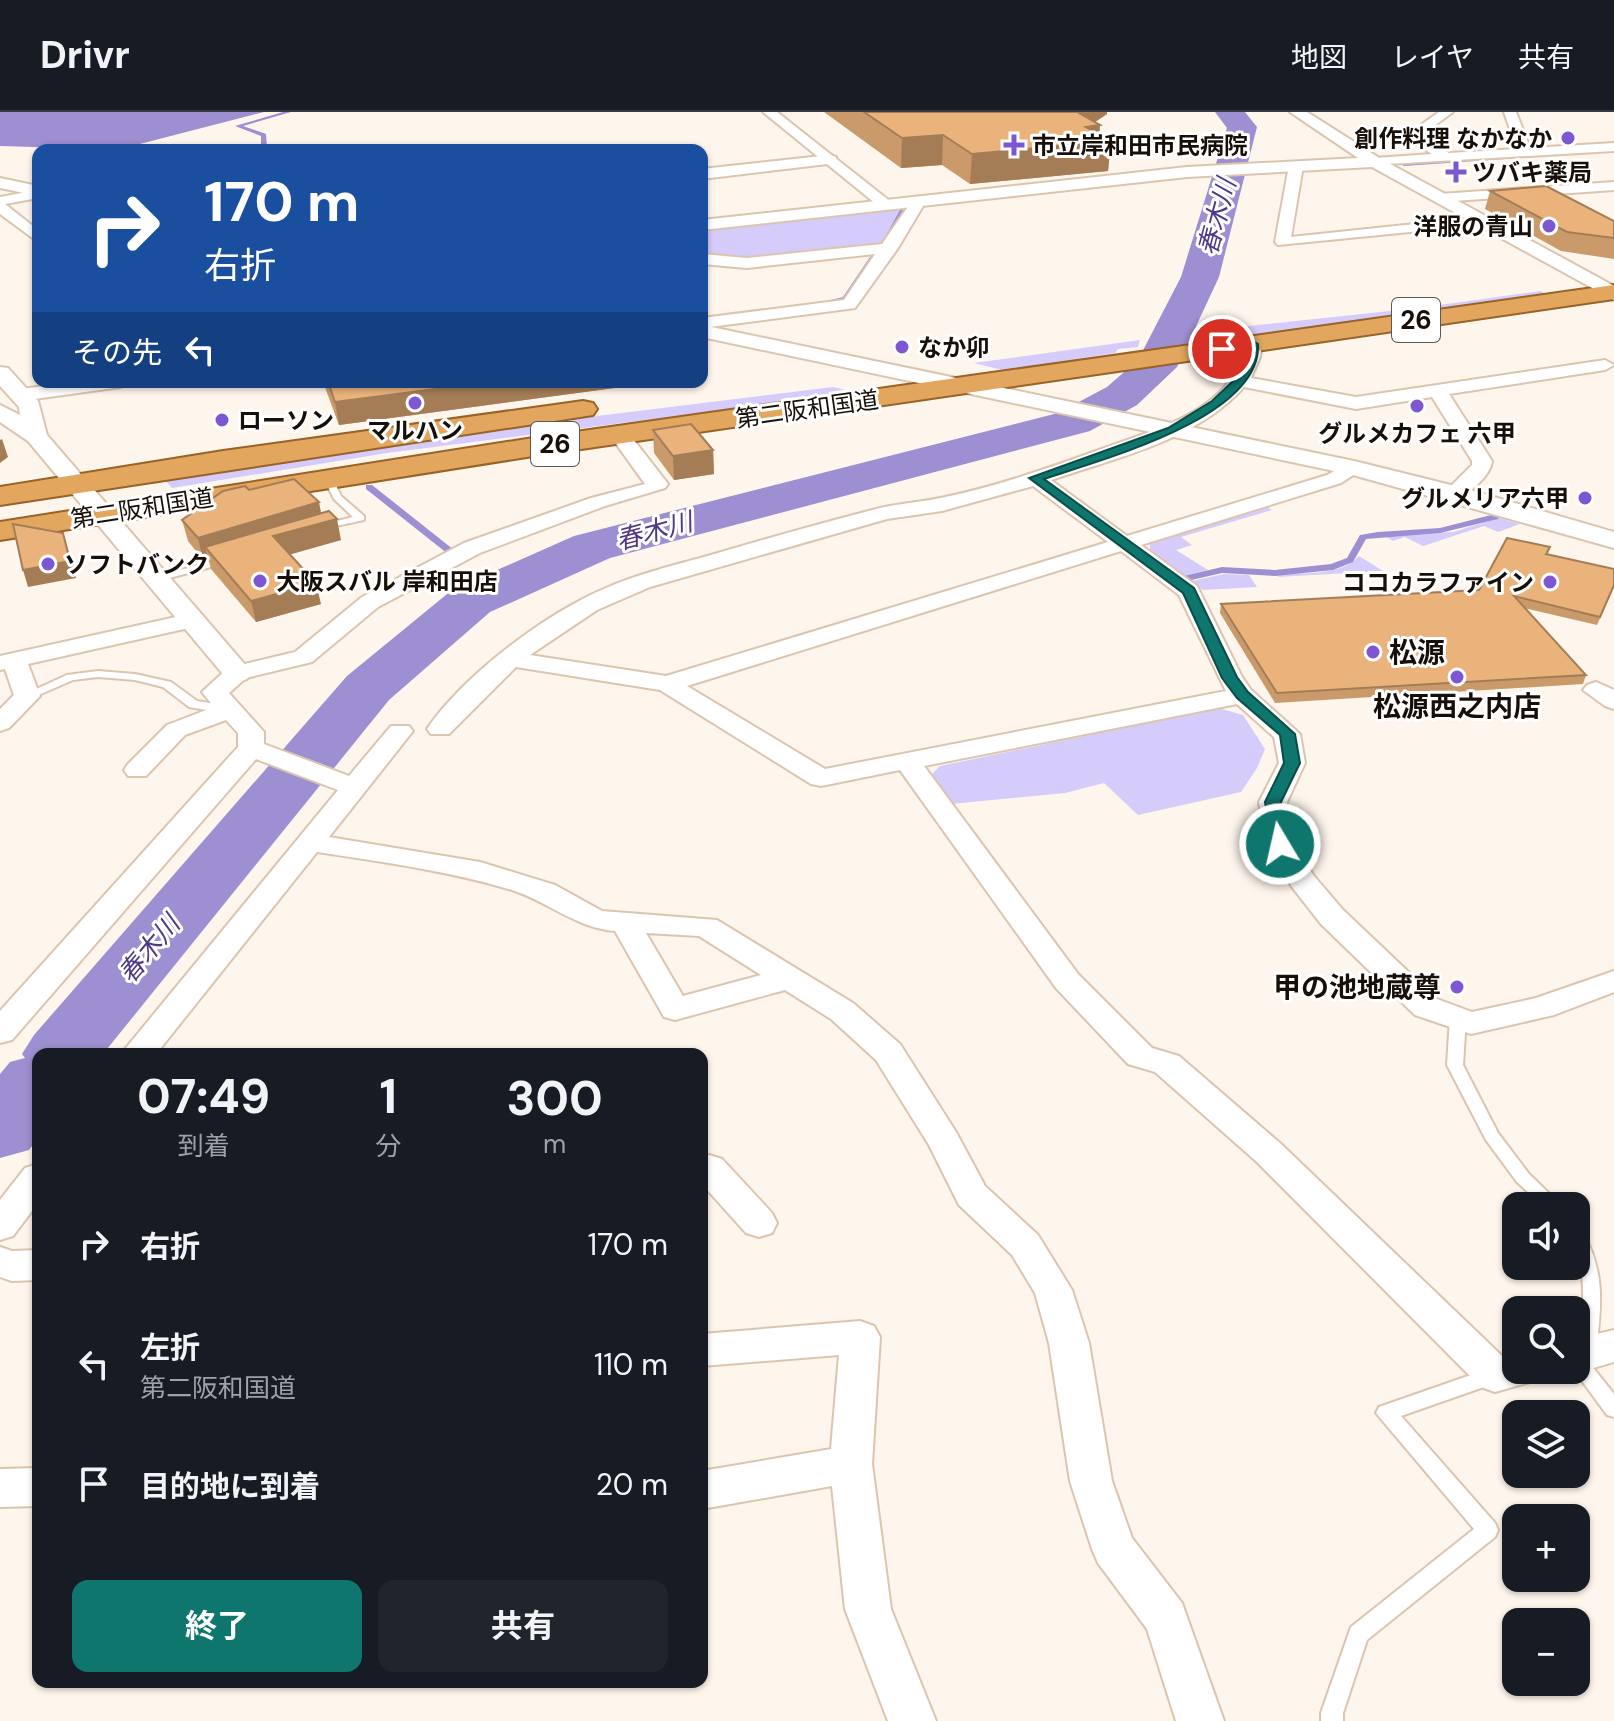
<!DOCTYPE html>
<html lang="ja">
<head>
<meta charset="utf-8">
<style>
	body { margin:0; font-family:"DM Sans","Noto Sans JP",sans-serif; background:#20242c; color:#f1f3f6; height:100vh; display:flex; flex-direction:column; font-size:30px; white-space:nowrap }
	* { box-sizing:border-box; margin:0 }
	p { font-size:26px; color:#9ea1a6 }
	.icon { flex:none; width:44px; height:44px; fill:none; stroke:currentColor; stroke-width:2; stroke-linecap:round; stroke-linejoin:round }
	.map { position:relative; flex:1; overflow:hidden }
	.drawer { position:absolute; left:32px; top:936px; width:676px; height:640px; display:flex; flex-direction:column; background:#171b24; border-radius:16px; box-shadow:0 2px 6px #0004 }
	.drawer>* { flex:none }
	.hud { position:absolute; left:32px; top:32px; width:676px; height:244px; border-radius:16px; box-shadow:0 2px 6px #0004; background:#1a4fa0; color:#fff; overflow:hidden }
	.buttons { position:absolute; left:1502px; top:1080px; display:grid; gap:16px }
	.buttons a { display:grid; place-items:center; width:88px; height:88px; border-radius:16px; background:#171b24; box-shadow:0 2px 6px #0004; font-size:40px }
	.pin { position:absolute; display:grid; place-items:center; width:68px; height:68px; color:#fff; margin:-34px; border:4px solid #fff; border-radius:50%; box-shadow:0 2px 8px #0007 }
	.me { position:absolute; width:88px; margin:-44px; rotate:351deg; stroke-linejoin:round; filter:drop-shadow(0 0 6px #0008) }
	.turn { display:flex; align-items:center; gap:28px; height:168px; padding:0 40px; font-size:36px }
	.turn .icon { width:104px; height:104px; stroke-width:2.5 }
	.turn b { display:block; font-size:56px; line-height:68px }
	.then { display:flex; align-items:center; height:76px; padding:0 40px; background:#0003; gap:16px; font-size:30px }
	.eta { display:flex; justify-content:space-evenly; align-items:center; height:136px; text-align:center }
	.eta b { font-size:48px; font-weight:700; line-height:56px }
	.button { display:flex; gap:16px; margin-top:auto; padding:16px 40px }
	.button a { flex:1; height:92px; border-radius:16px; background:#0f766e; color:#fff; font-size:32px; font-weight:700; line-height:92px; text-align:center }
	.button a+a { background:#20242c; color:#f1f3f6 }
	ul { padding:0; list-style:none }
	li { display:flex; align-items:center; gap:24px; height:120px; padding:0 40px }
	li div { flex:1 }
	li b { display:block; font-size:30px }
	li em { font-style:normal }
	header { display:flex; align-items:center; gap:48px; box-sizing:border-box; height:112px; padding:0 40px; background:#171b24; border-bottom:2px solid #363941 }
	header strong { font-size:38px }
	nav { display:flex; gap:44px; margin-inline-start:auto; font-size:28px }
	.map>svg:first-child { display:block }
</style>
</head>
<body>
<header>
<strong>Drivr</strong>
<nav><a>地図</a><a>レイヤ</a><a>共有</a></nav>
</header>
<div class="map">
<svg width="1614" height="1609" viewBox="0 0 1614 1609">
	<rect width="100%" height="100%" fill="#fef5ec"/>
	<g fill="#d5ccfc">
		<polygon points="895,96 902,98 883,129 873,134 743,148 702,146 702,116"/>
		<polygon points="1541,179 1545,182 1225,229 1224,223 1230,222 1229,216 1418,196"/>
		<polygon points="1140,228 1138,235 1118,237 1115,241 1002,258 974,251"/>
		<polygon points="833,275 858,281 387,341 172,376 165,368 491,317"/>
		<polygon points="1267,395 1272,398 1181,425 1192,433 1176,438 1208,458 1185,464 1150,441 1150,431"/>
		<polygon points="1499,406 1520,412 1498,420 1484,414 1423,434 1405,425 1393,429 1383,423 1453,420"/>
		<path d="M1359,444L1383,459L1278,465L1277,462C1301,461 1342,464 1359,444Z"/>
		<polygon points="1224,462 1249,463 1257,475 1203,478 1192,469"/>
		<polygon points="1218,596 1243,603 1265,637 1257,656 1241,680 1138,703 1104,671 1065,681 951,692 930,664 940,654"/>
	</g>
	<polygon fill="#9d8fd1" points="0,0 264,0 132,34 102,37 0,34"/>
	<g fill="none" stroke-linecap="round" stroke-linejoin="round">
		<g fill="#9d8fd1" fill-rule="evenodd">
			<polygon points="283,0 291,0 243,14 266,22 267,36 317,32 319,35 261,38 261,24 235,14"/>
			<polygon points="1533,42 1535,45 1404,54 1401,52"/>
			<polygon points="903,96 906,98 887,130 882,131 900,98"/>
			<polygon points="872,142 877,143 847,187 823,192 823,190 843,185"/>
			<polygon points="366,373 372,373 454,438 454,442 448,442 366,377"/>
			<polygon points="1495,402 1499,405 1498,407 1440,421 1366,427 1353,450 1333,458 1275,464 1222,461 1187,469 1182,466 1184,464 1222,455 1275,458 1331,452 1347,446 1360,423 1378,420 1440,416"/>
			<polygon points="483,461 503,474 503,478 497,478 480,466 478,464"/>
		</g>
		<polygon fill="#9d8fd1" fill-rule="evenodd" points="1215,0 1245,0 1257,15 1219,165 1177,255 1137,293 1090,319 610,446 490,500 389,588 103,942 38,942 38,1026 29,1038 0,1046 0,962 10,950 25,946 22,942 34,923 347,564 452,478 574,424 1058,301 1107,275 1138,248 1181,165 1227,16"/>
		<g stroke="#dcc5af" stroke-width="4">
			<g id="service">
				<polygon points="326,365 332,365 341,384 364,404 364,408 317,418 317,414 353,405 334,387 324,367"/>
				<polygon points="226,445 230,446 230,450 158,469 153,466"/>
				<polygon points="98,559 135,562 171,570 197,589 229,594 235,598 229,602 189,595 163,575 135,568 98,565 73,568 27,588 21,584 67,563"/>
				<polygon points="1458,901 1466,906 1463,953 1498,1021 1529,1062 1562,1094 1543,1094 1517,1070 1486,1028 1447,953 1450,906"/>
				<path d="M1576,1117L1582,1119C1606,1161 1601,1194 1596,1240L1594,1245L1587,1248L1614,1282V1305L1607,1303L1574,1258H1576C1576,1232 1584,1207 1583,1179C1583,1158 1576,1139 1576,1117Z"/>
				<polygon points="1491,1256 1498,1258 1500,1264 1498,1270 1401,1304 1495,1411 1498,1418 1495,1425 1367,1528 1343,1601 1343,1609 1321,1609 1321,1601 1351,1515 1474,1417 1376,1301 1379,1295"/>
			</g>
		</g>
		<g stroke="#dcc5af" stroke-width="4">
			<g id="minor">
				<polygon points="763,0 777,0 891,90 891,96 881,96"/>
				<polygon points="1439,0 1453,0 1419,25 1449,41 1517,37 1504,0 1516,0 1530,36 1614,31 1614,39 1370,53 1368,50 1375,46 1432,42 1404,25"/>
				<polygon points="1296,50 1303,54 1291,125 1481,105 1488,109 1481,113 1278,133 1275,130 1289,54"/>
				<polygon points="1614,70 1614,78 1440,90 1433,86 1440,82"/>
				<polygon points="38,78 38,86 5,92 38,118 38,130 0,102 0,85"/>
				<polygon points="919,85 926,89 898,136 855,196 702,216 702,206 844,188 875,142 747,156 702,152 702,142 747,146 882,132 914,86"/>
				<path d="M1253,227L1262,232L1260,245L1251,266L1356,285L1605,248L1614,253L1605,258L1449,282L1492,349C1491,363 1468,384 1454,387L1444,381L1472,353V349L1432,285L1356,297L1244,275C1197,328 1116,346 1051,368L1127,424L1327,363L1347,352H1361L1364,356L1341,371L1141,433L1197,474L1242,565L1251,578L1300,622L1305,651L1287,690L1294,732L1314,764L1343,798L1437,887L1472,900L1536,886L1614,859V880L1554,903L1471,922L1415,903L1321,812L1292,775L1266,732L1259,690L1279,651L1274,625L1237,592L924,654L1078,862L1152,936L1179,944L1281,1032L1502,1244L1516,1241V1258H1536L1530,1270L1495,1280L1481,1275L1257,1050L1155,960L1128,952L1056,876L900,658L821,674L811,672L660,578L516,555L449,622H431L427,617C464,563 546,501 606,476C638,462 671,454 704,445C762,428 821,411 880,396C901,391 924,390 945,385C997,374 1046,357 1096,339C1149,319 1236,300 1244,232ZM1033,374L1108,430L666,564L530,543L597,498L650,475L887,407L942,399ZM1121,439L1179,483L1226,579L825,657L687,574Z"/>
				<polygon points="78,270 130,270 121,275 20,289 11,283 20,277"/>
				<path d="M619,316L626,318L665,368L668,372L665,376L605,394L480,441L378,495L312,550L246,566L229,581L264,620V632L349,664L391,614H409L413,619L409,624L329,725L480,750L555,773L602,799L717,808L853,891L900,932L956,1020L985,1074L1038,1123L1072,1178L1089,1231L1112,1369L1132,1426L1182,1491L1224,1609H1176L1147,1517L1098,1451L1092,1437L1070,1369L1049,1231L1035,1181L1012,1143L959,1093L929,1033L876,948L831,907L785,878L675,908L664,905L615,819C576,816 549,790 512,778C449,759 383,750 317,740L156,942H121L338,678L256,647L12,928L0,931V899L238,635V621L226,608L185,623L146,664H128L124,658L128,652L167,613L214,595L202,580L228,556L295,540L362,485L464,431L591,386L645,372L609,322ZM646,821L699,824L761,863L683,884Z"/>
				<polygon points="194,501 202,503 206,508 202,513 28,552 40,584 9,616 0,619 0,597 14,583 5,557 0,558 0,544"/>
				<polygon points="1596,570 1614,578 1614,597 1605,594 1583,578 1587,573"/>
				<polygon points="709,1043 722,1047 772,1101 777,1111 772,1121 759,1125 746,1121 702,1072 702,1045"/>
				<polygon points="38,1052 38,1091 13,1124 0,1128 0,1088 25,1056"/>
				<polygon points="0,1135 12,1139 38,1138 38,1168 12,1169 0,1165"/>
				<polygon points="860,1209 874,1214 880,1225 872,1352 891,1497 936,1609 888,1609 845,1497 832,1374 702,1397 702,1359 831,1337 839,1243 702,1254 702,1222"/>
				<polygon points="1614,1218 1614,1250 1576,1261 1569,1258 1576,1258 1576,1227"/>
				<polygon points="38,1356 38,1394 0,1395 0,1357"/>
			</g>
		</g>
		<g stroke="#dcc5af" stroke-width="4">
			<g id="tertiary">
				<polygon points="1290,0 1307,0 1381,47 1614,174 1614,188 1372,55 1187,65 702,118 702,108 1187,55 1358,46"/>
				<polygon points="830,43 836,45 836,51 702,67 702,57"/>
				<polygon points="0,66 38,74 38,84 0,76"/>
				<polygon points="702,213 1354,349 1463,376 1614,420 1614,436 1353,363 702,225"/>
				<polygon points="0,255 8,256 38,289 47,323 247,555 252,561 247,567 237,570 227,567 28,329 0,310 0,293 20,303 19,295 0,274"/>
			</g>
		</g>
		<g stroke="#976326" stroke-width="4">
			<g id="trunk">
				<polygon points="1614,173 1614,187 533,344 0,428 0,410 533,326"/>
				<polygon points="583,289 593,291 597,297 593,303 0,393 0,375 223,339"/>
			</g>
		</g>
		<use href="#service" fill="#fff" fill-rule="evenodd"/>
		<use href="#minor" fill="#fff" fill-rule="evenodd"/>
		<use href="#tertiary" fill="#fff" fill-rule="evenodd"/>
		<use href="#trunk" fill="#e2a65e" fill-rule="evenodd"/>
	</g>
	<g fill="#ca9a6b">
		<polygon points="824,0 1107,0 1107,2 1095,10 1100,22 1111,29 1108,59 970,72 942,53 901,56"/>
		<polygon points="1490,79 1614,109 1614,147 1561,139 1485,97"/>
		<polygon points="323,270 659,270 339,313"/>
		<polygon points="653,318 713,338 714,362 674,368 654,341"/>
		<polygon points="249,378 321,402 341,428 290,442 321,492 256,510 211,457 208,446 203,448 188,429 182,408"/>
		<polygon points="1550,435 1548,442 1614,457 1614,475 1597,513 1524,496 1586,563 1583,572 1275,591 1220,501 1221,492 1479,478"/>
	</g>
	<g fill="#a47d57">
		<polygon points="1074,0 1107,0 1107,2 1089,14 1100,13 1099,30 1111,29 1108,59 970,72 972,42"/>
		<polygon points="943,23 942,53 901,56 902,26"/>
		<polygon points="489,270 659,270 339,313 335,290"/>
		<polygon points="2,327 8,345 0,351 0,328"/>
		<polygon points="713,338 714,362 674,368 673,344"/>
		<polygon points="319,390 323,411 337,407 341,428 278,446 205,435 208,446 203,448 198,426"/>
		<polygon points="63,421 76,466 28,475 23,458"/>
		<polygon points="316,471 321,492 256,510 251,489"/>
	</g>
	<g fill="#ebb37c" stroke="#a47d57" stroke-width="2">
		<polygon points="864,0 1077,0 1100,13 1086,15 1111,29 972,42 943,23 902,26"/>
		<polygon points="1546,74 1614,109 1614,126 1567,120 1490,79"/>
		<polygon points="328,270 489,270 335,290"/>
		<polygon points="691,312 713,338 673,344 653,318"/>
		<polygon points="294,367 319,390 198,426 182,408 223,379 245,374 249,378"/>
		<polygon points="329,399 337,407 273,424 316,471 251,489 205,435"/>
		<polygon points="13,412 63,421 70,449 23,458"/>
		<polygon points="1507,426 1550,435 1546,442 1614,457 1614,473 1600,505 1514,484 1586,563 1277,581 1221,492 1479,478"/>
	</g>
	<path fill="#0f766e" stroke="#0a4d48" stroke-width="2" d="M1253,229L1258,232C1262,306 1099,348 1044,367L1194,476L1237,565L1248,580L1295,622L1300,651L1281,690L1289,732L1280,737L1271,732L1265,690L1284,651L1280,623L1237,586L1222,566L1183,481L1029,366L1168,316L1212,289L1235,267L1248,245V236L1222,240L1217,237Z"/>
	<g fill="#7c57d1" stroke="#fff" stroke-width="3">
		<circle cx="1568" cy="26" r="8"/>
		<path d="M1010 21h8v8h8v8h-8v8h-8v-8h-8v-8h8z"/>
		<path d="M1452 48h8v8h8v8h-8v8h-8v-8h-8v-8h8z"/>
		<circle cx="1549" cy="114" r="8"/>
		<circle cx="902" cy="235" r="8"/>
		<circle cx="415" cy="291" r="8"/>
		<circle cx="1417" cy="294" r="8"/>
		<circle cx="222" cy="308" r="8"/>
		<circle cx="1585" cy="386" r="8"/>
		<circle cx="48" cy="452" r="8"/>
		<circle cx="260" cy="469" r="8"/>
		<circle cx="1550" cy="470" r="8"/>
		<circle cx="1373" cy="540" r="8"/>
		<circle cx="1457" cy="565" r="8"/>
		<circle cx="1457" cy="875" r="8"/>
	</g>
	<g text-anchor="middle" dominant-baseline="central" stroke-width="6" stroke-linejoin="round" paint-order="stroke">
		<g font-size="24" font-weight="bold" fill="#181008" stroke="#fff" text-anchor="start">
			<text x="1552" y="26" text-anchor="end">創作料理 なかなか</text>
			<text x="1032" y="33">市立岸和田市民病院</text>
			<text x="1472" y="60">ツバキ薬局</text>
			<text x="1533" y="114" text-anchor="end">洋服の青山</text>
			<text x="918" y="235">なか卯</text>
			<text x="238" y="308">ローソン</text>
			<text x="415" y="318" text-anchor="middle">マルハン</text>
			<text x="1417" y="321" text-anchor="middle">グルメカフェ 六甲</text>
			<text x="1569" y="386" text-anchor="end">グルメリア六甲</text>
			<text x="64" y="452">ソフトバンク</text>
			<text x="276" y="469">大阪スバル 岸和田店</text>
			<text x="1534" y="470" text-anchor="end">ココカラファイン</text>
		</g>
		<g font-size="24" fill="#181008" stroke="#fff">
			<text transform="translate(807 297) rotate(-8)">第二阪和国道</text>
			<text transform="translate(142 396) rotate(-9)">第二阪和国道</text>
		</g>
		<g font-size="26" font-style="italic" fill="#503887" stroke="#fff">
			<text transform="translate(1217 105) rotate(-75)">春木川</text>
			<text transform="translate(654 419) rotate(-15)">春木川</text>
			<text transform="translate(149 837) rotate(-50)">春木川</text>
		</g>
		<g fill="#fff" stroke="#5d5852" stroke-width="2">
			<rect x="1392" y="186" width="48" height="44" rx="6"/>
			<rect x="531" y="310" width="48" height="44" rx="6"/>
		</g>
		<g font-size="26" font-weight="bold" fill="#181008">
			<text x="1416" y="208">26</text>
			<text x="555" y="332">26</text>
		</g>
		<g font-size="28" font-weight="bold" fill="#181008" stroke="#fff" text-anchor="start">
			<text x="1389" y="540">松源</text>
			<text x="1457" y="594" text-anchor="middle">松源西之内店</text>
			<text x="1441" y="875" text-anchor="end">甲の池地蔵尊</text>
		</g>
	</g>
</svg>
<div class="buttons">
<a><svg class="icon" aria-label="sound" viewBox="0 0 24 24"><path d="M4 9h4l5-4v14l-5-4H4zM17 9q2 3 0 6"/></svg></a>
<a><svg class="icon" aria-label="search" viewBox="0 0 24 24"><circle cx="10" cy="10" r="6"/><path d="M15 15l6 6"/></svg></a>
<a><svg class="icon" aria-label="layers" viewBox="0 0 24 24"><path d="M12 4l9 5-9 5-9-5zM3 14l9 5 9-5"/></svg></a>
<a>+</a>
<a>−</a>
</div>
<div class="pin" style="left:1222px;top:237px;background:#d93025"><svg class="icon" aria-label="arrive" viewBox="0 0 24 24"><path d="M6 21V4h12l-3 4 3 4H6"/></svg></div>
<svg class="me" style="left:1280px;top:732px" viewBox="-20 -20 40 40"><circle r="17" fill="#0f766e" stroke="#fff" stroke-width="3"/><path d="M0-11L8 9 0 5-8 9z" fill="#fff"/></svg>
<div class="hud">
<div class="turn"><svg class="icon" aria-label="right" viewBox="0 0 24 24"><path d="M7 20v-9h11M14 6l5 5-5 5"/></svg><div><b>170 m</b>右折</div></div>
<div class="then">その先<svg class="icon" aria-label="left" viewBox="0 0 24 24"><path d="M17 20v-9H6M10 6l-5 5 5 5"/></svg></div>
</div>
<section class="drawer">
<div class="eta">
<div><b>07:49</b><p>到着</p></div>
<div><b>1</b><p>分</p></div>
<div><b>300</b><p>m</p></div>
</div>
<ul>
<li><svg class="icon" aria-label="right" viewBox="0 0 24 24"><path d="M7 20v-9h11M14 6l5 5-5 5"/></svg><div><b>右折</b></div><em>170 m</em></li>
<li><svg class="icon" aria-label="left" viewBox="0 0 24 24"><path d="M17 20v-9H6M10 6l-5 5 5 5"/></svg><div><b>左折</b><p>第二阪和国道</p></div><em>110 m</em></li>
<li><svg class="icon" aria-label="arrive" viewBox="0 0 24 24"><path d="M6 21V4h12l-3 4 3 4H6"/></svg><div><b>目的地に到着</b></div><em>20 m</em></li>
</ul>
<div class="button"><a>終了</a><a>共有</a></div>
</section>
</div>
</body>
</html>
